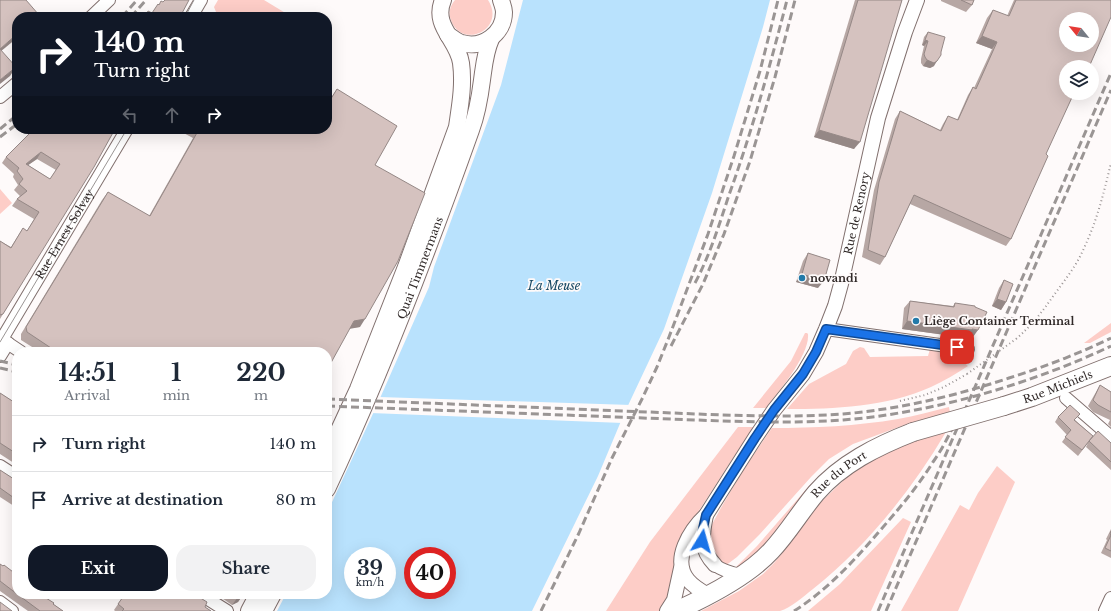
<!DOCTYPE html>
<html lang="en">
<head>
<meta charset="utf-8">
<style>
	body { margin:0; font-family:"Libre Baskerville",serif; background:#f2f2f3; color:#1f2937; height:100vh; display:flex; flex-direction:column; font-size:15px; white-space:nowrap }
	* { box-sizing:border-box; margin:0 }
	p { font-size:13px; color:#747a83 }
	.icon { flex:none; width:22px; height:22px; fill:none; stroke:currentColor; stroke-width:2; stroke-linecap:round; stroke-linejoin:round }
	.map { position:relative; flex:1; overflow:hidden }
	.panel { position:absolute; left:12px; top:347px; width:320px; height:252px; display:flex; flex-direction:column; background:#fff; border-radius:16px; box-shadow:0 4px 16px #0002 }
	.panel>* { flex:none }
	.top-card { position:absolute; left:12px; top:12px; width:320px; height:122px; border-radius:16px; box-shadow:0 4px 16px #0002; background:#111827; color:#fff; overflow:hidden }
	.needle { width:26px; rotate:300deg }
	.fabs { position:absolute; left:1059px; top:12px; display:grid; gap:8px }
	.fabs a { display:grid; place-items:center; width:40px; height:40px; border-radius:50%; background:#fff; box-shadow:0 4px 16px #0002; font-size:20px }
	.speed { position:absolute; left:344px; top:547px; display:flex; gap:8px; font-size:20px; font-weight:700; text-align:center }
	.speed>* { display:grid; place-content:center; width:52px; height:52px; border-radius:50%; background:#fff; box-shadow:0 4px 16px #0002; line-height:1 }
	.speed small { font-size:10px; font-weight:400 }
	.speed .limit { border:6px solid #d22; background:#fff; color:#111 }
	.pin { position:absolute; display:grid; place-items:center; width:34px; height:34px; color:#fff; margin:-17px; border-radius:8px; box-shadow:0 2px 6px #0006 }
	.me { position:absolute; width:44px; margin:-22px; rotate:8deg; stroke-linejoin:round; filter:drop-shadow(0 0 3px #0008) }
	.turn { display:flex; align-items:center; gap:14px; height:84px; padding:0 16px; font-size:18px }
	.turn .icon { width:52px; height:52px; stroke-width:2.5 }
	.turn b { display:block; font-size:28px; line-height:34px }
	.lanes { display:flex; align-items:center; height:38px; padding:0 16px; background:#0003; justify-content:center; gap:20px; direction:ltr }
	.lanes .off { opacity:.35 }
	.eta { display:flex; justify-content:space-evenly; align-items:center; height:68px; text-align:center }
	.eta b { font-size:24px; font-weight:700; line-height:28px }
	.cta { display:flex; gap:8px; margin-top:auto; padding:8px 16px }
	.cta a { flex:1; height:46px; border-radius:16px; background:#111827; color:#fff; font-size:16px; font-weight:700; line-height:46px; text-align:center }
	.cta a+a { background:#f2f2f3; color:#1f2937 }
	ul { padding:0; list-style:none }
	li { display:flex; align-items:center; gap:12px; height:56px; padding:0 16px; border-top:1px solid #e0e1e3 }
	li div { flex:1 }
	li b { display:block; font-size:15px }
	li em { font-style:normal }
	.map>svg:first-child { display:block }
</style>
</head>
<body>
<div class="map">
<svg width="1111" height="611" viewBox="0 0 1111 611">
	<rect width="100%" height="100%" fill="#fefafa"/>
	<g fill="#fdcdc7">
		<polygon points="218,0 264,0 292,17 218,17 214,7"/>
		<path d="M455,0H488C507,30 461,50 451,20C448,13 450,6 455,0Z"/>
		<polygon points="0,189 12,203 0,214"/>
		<polygon points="1111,323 1111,332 1090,343 1084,343"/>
		<path d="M805,333H807L808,334C810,355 778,392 766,408H753L791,361Z"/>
		<path d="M860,347L864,348L870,357L928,356L930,349C947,352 955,355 968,366C956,374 944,381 931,387C886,407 835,409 787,409L809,384L846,364L853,351Z"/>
		<path d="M949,407L950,413L907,424L853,444L829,459L811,477L759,535L737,557L725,566L715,562L706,536C725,498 748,462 772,428C814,428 857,426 898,419C915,416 932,411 949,407Z"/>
		<polygon points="738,427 754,427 731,461 680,540 671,593 663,608 659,611 606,611 650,542"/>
		<path d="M946,432C911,491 867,546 813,589C804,596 791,608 780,611C774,611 765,611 759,611C739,611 720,611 701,611L739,591L763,574L774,563L784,551L819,504L849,475L863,465L908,442Z"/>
		<polygon points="831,466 820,476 765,545 745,563 735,568 757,546 809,486"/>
		<polygon points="997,466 1015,482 958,611 901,611 960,505 969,510 978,493"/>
		<polygon points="903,518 911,522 871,611 808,611 840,584"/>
	</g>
	<path fill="#b9e2fd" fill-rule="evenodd" d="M523,0H770L763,27L712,193L664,329L624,414L598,476L532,611H277L286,594H327V513L377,405L429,287L434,267L501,85ZM353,556H387V590H353ZM413,556H447V590H413Z"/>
	<polygon fill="#fefafa" points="379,397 631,405 623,423 371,413"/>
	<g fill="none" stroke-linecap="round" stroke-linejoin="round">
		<g stroke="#81706e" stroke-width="14">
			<g id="minor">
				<polyline points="91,17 109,0"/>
				<polyline points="191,17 201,0"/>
				<polyline points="0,97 17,83"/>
				<polyline points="826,329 968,349"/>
				<polyline points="0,338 21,352"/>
				<path id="s1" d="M2,339L127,129"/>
				<polyline points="0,356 8,343"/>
				<polyline points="1066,398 1111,437"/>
				<polyline points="0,466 17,477"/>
				<path d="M715,565C723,571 731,573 741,575"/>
				<polyline points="200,594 227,611"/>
				<polyline points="0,602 12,611"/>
				<polyline points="1105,611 1111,598"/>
			</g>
		</g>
		<g stroke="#81706e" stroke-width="16">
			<g id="tertiary">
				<path d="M706,515C702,536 699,548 715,565"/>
				<path id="s2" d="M708,595C701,591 693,586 688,580C671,560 690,530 706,515L755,438L774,410L803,374L816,352L826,329L835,306L841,284L878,118L905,32L917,0"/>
				<polyline points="667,611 674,600 681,568"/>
			</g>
		</g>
		<g stroke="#81706e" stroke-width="18">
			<g id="secondary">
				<path d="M448,35C452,37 457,42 462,43C482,49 504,34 504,12C504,8 502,4 501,0"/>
				<path d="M327,456L358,389L406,267L457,127C460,106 464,85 461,63C458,40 432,26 443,0"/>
				<path id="s3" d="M327,489C382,372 428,251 471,130C477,114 480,96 482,80C484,66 485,52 491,39"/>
				<polyline points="249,611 258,594"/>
				<polyline points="264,611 273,594"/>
			</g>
		</g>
		<g stroke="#81706e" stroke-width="20">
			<g id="primary">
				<path id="s4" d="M1004,406L1032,397L1111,366"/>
				<path id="s5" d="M676,611C707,597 748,576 771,551C788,533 800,512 816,493C841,464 877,446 913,432"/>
			</g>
		</g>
		<g stroke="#9a9494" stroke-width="2" stroke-dasharray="1 3" stroke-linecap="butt">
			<path d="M1016,339C1033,324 1042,312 1054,295C1065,280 1077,265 1084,248C1097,221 1104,192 1111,163"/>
			<polyline points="900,401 925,395 944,387 967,374"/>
		</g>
		<use href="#minor" stroke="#fff" stroke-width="12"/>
		<use href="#tertiary" stroke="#fff" stroke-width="14"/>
		<use href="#secondary" stroke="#fff" stroke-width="16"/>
		<use href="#primary" stroke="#fff" stroke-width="18"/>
		<g stroke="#9a9594" stroke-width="1">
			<polyline points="185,17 194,0"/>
			<polyline points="0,342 127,129"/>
		</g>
		<g stroke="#9a9594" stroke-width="3" stroke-dasharray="8 4" stroke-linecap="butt">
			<polyline points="122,17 137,0"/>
			<polyline points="131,17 146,0"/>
			<polyline points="0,129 17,115"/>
			<polyline points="0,137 17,124"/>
			<path d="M695,283C710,255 719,225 729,195C752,131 770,66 787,0"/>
			<polyline points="671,346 703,284 724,234 750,161 775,77 795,0"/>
			<polyline points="0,361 17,365"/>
			<polyline points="0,368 17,372"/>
			<path d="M327,399L722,415C762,416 803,417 843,414C900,409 955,396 1009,378C1044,367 1078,354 1111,338"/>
			<path d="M327,406L722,421C762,422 803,423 843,420C932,413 1031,384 1111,346"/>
			<polyline points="541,611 579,533 612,458 642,399 657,367 669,337 708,234 734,156 760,71 778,0"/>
			<path d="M794,611C826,591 853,562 877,534C897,511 917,488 933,462C941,451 947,439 953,427"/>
			<polyline points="878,611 1111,73"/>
			<polyline points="886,611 1111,90"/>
		</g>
		<g stroke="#81706e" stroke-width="20" stroke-linecap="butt">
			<polyline id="primary-bridge" points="913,432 1004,406"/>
		</g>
		<polyline stroke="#9a9494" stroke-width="2" stroke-dasharray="1 3" stroke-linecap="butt" points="967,374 1016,339"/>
		<use href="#primary-bridge" stroke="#fff" stroke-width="18"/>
	</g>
	<g fill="#b7a7a4" fill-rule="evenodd">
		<polygon points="855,0 902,0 854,149 814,137"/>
		<polygon points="941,0 974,0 972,5 966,12 941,1"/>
		<polygon points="1014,0 1111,0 1066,67 1046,154 1011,239 1006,246 910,204 885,257 880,265 862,257 874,190 895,119 900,111 940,130 943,124 948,116 957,120 968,95 973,87 974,88 992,49 976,43 987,18 993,10 1007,16"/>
		<polygon points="928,32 934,66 930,68 923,66 921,63 921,59 924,46 922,45 924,37"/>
		<polygon points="337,89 375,165 360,327 350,328 327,352 40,352 21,340 21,334 102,200 108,192 149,216 193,138 176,129 327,129 327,104"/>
		<path d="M115,129L3,314L0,319V241L11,247L23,228L27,231L34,219L12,206L17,199L20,196L14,190L18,185L13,177L14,174L2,163L6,157L64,133ZM37,159L56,170L50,179L28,165Z"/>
		<polygon points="808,253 818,288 796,282 803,261"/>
		<polygon points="1004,280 1006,302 1001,310 992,306 999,288"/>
		<polygon points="910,301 953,306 955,303 973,337 968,336 967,338 902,329 904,308"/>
		<polygon points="1100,385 1111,392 1111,427 1108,424 1110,420 1093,412 1088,406"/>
		<polygon points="0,393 17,404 17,465 0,454"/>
		<polygon points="1058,417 1075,420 1093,436 1111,443 1111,470 1086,447 1088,443 1078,456 1062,442 1067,435 1055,422"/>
		<polygon points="0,470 17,481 17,508 0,497"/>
		<polygon points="1111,529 1111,558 1101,553 1107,540 1106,539"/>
		<polygon points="0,564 46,598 53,604 63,611 28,611 0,591"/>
		<polygon points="125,594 205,607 211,611 115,611 114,610"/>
		<polygon points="216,594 243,594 238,602 232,605"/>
	</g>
	<g fill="#958886">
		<polygon points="17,34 17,38 0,52 0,49"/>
		<polygon points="982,36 997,42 992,49 976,43"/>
		<polygon points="925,40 928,41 924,46 922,45"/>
		<polygon points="927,60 937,61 934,66 930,68 923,66"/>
		<polygon points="16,67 10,76 0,84 0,80"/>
		<polygon points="819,130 860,142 854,149 814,137"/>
		<polygon points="41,152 37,159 21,170 26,164"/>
		<polygon points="802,274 824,281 818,288 796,282"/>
		<polygon points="997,299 1006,302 1001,310 992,306"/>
		<polygon points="365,319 360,327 349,329 354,321"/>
		<polygon points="907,321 972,329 978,330 973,337 968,336 967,338 902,329"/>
		<polygon points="243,595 238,602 232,605 238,597"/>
	</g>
	<g fill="#d5c2bf" stroke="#958886" fill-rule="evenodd">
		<polygon points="0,0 26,0 39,15 37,17 17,17 17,34 0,49 16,67 0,80"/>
		<polygon points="165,0 189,0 180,17 145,17 148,11 152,13 158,4 159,5 161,1 163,2"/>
		<polygon points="858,0 902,0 860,142 819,130"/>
		<polygon points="961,0 974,0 972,5"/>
		<path d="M1016,0H1111V17L1089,67H1066V93H1074L1046,154L1048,156L1011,239L914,195L885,257L868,250L879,182L900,111L941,131L948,116L958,120L973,87L976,89L997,42L982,36L993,10L1009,16ZM1066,19H1092V45H1066Z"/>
		<polygon points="928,32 945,37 941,52 941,55 937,61 934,63 927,60 925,57 924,54 928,41 925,40"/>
		<polygon points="337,89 397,126 375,165 425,193 398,261 365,319 354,321 327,370 327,352 57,352 27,332 26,327 108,192 150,216 198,131 195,129 327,129 327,105"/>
		<path d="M34,129H60L64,133L68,129H115L94,167L3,314L0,315V241L11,248L23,228L27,231L39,212L17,199L27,191L19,184L23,179L17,171L19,168L6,157ZM41,152L60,164L50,179L26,164Z"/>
		<polygon points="808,253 830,260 824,281 802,274"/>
		<polygon points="1004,280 1013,284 1006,302 997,299"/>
		<polygon points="910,301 954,307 955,303 975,306 975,307 987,312 978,330 972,329 972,330 907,321"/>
		<polygon points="1100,385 1111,392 1111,412 1098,405 1093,400"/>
		<polygon points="0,393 17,404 17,454 0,443"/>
		<polygon points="1070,405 1080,414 1074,420 1093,436 1082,450 1065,437 1071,430 1058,417"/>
		<polygon points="1098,431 1111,443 1111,462 1089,441"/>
		<polygon points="0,470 17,481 17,500 0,488"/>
		<polygon points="1111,531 1111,551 1105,548 1111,535 1110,534"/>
		<polygon points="0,564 3,566 4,565 17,575 17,594 0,581"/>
		<polygon points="17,594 42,594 46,597 46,598 54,603 53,604 63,611 40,611"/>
		<polygon points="125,594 194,594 207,602 205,607 211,611 122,611 124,609 118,604"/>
		<polygon points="233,594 243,594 238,597"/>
		<polygon points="0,602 12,611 0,611"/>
	</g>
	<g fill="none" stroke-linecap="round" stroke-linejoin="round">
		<g stroke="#114b97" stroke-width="10">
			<polyline id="route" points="702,541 702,533 706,515 755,438 774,410 803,374 816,352 826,329 957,347"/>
		</g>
		<use href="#route" stroke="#1a73e8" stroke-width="7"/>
	</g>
	<g fill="#227aa9" stroke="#fefafa" stroke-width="1.5">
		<circle cx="802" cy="278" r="4"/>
		<circle cx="916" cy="321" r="4"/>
	</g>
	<g text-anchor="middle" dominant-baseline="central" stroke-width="3.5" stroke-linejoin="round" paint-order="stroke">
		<g font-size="11" fill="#302928" stroke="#fefafa">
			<text stroke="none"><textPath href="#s2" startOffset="441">Rue de Renory</textPath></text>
			<text stroke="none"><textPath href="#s1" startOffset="122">Rue Ernest Solvay</textPath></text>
			<text stroke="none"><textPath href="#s3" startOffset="240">Quai Timmermans</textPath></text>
			<text stroke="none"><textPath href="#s4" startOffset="57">Rue Michiels</textPath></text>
			<text stroke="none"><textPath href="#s5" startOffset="216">Rue du Port</textPath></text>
		</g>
		<g font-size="11" font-weight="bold" fill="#302928" stroke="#fefafa" text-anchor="start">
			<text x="810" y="278">novandi</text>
			<text x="924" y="321">Liège Container Terminal</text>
		</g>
		<g font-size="12" font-style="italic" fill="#184964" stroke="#fefafa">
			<text x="554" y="285">La Meuse</text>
		</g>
	</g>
</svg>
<div class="fabs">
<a><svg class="needle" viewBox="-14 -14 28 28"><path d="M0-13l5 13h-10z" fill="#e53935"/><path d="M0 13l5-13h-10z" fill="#747a83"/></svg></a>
<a><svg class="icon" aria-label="layers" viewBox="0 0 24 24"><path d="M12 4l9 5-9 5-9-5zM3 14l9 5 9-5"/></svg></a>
</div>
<div class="speed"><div>39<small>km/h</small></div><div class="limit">40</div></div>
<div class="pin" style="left:957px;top:347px;background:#d93025"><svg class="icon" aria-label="arrive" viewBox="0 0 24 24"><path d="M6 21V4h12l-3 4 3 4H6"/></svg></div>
<svg class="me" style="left:702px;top:541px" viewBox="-20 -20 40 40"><path d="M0-17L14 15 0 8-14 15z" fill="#1a73e8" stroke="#fff" stroke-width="4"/></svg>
<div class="top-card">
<div class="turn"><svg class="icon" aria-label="right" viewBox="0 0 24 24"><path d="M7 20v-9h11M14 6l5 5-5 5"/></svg><div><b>140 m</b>Turn right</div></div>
<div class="lanes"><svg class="icon off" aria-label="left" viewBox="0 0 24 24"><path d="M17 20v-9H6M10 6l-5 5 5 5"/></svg><svg class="icon off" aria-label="ahead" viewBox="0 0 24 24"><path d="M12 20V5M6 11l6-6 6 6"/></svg><svg class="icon" aria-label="right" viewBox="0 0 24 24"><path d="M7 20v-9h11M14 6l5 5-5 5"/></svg></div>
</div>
<section class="panel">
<div class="eta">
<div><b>14:51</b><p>Arrival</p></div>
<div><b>1</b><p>min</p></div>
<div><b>220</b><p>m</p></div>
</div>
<ul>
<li><svg class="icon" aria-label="right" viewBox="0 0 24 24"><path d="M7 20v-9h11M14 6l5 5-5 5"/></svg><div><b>Turn right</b></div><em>140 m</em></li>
<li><svg class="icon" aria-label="arrive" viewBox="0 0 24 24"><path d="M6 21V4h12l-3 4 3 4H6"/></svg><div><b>Arrive at destination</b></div><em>80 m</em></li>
</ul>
<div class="cta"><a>Exit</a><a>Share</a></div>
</section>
</div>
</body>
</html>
